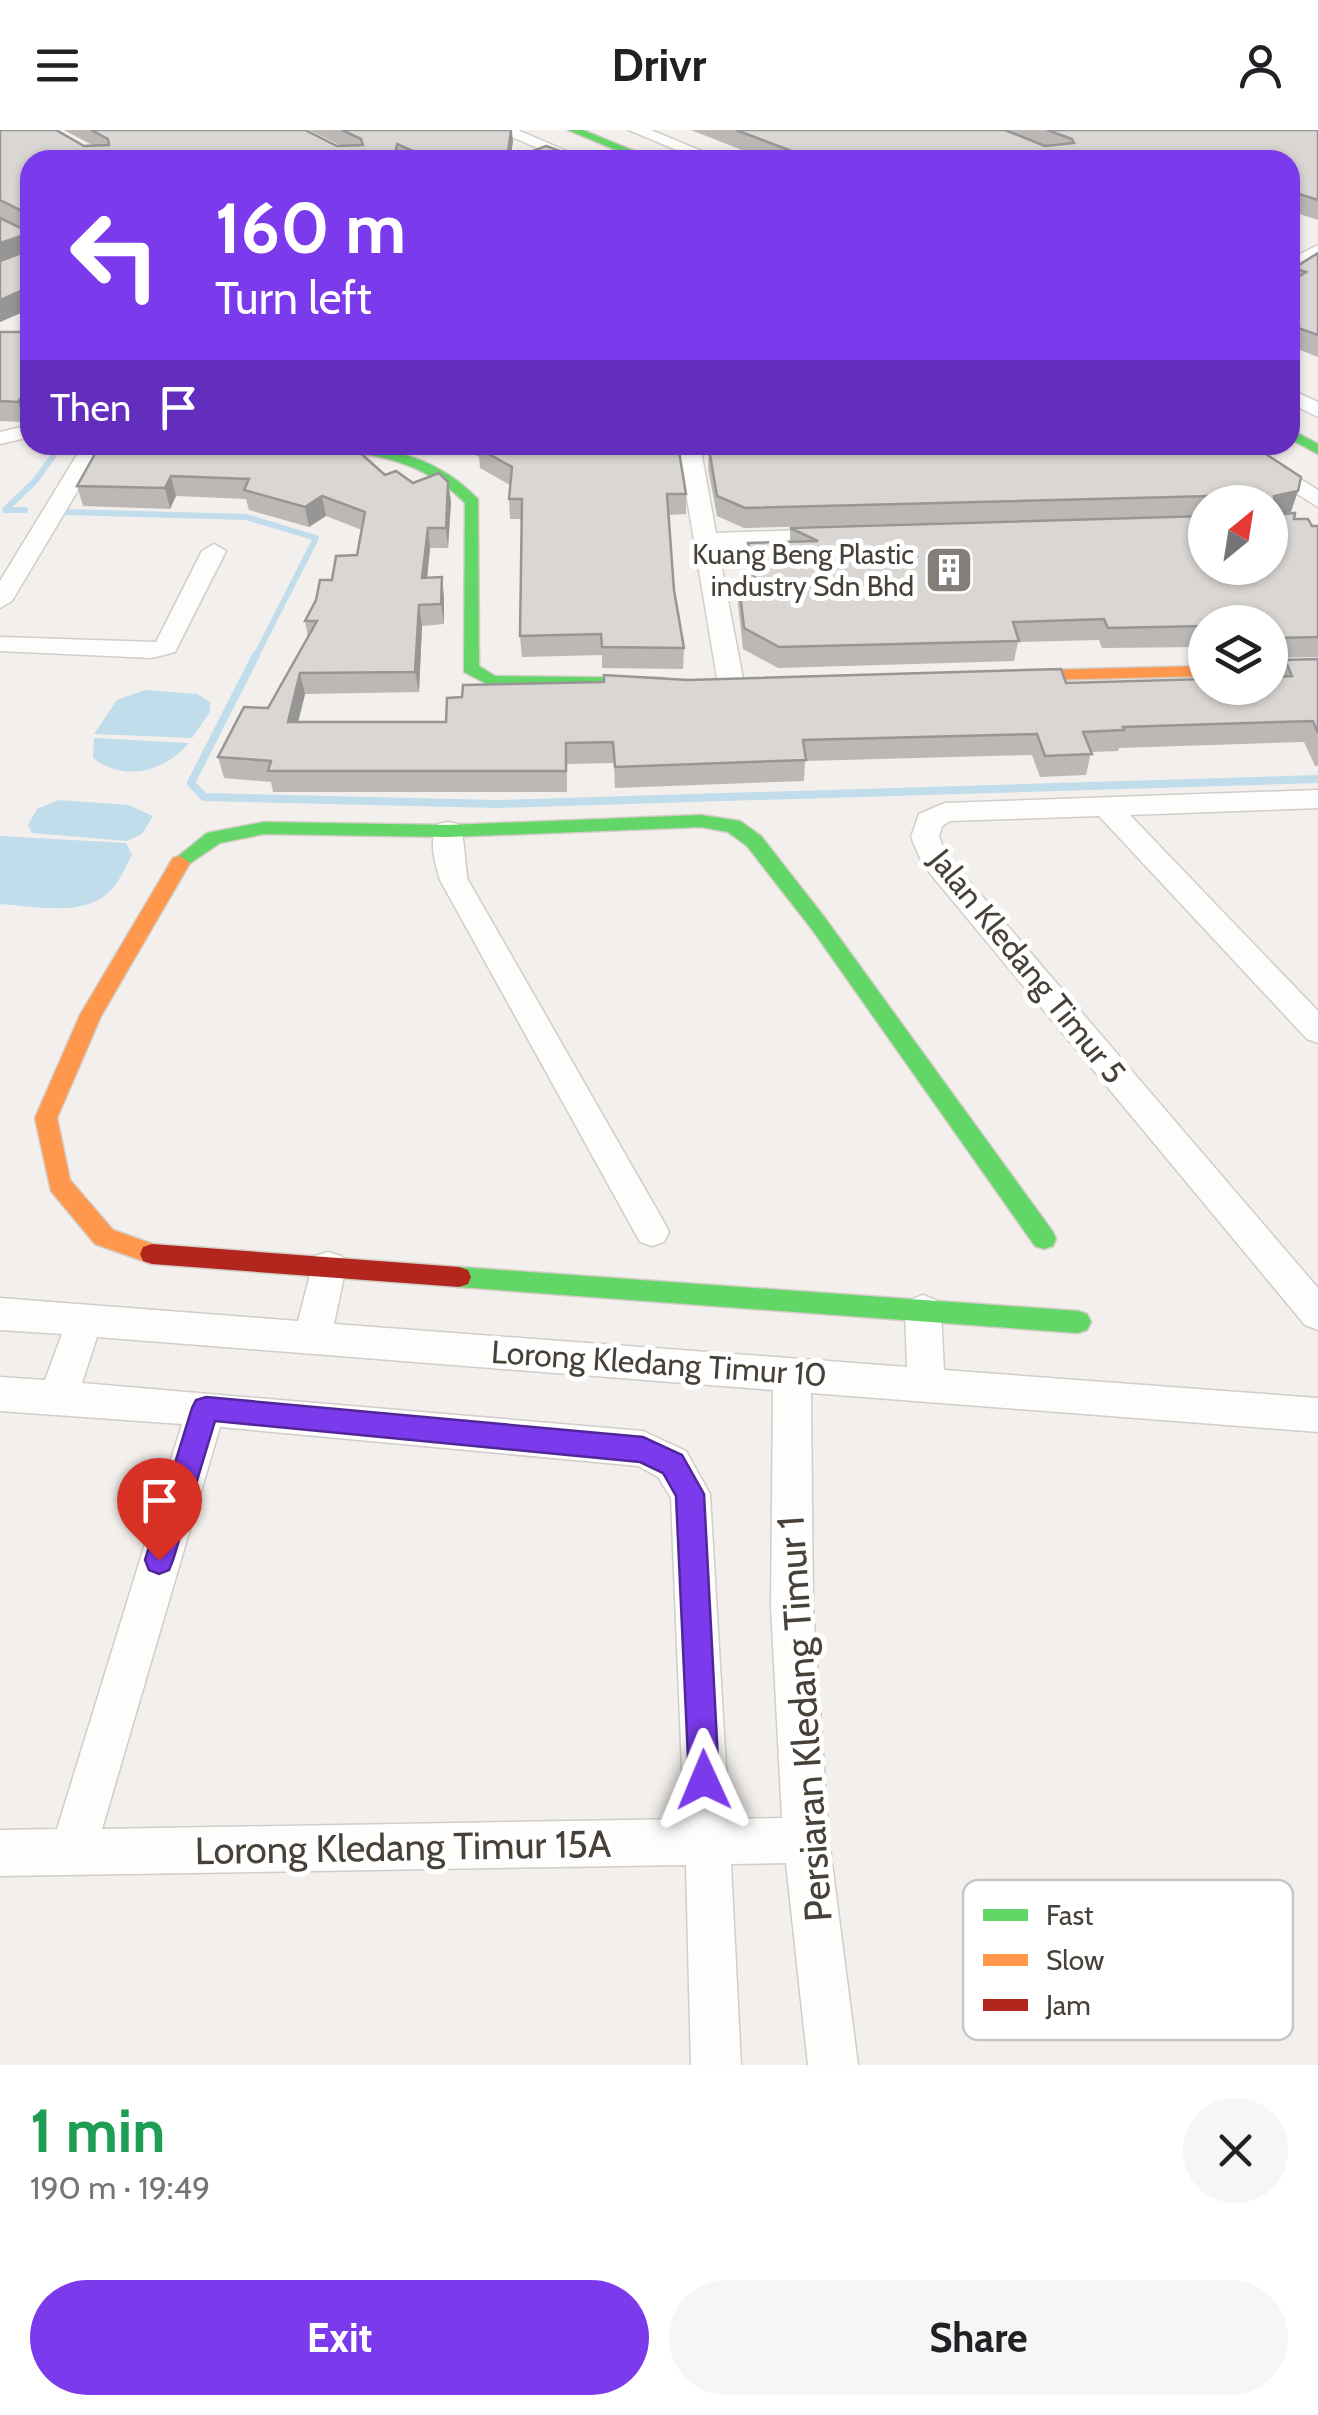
<!DOCTYPE html>
<html lang="en">
<head>
<meta charset="utf-8">
<style>
	body { margin:0; font-family:Cabin,sans-serif; background:#f6f6f6; color:#202124; height:100vh; display:flex; flex-direction:column; font-size:38px; white-space:nowrap }
	* { box-sizing:border-box; margin:0 }
	p { font-size:32px; color:#757577 }
	.icon { flex:none; width:55px; height:55px; fill:none; stroke:currentColor; stroke-width:2; stroke-linecap:round; stroke-linejoin:round }
	.map { position:relative; height:1935px; overflow:hidden }
	.panel { display:flex; flex-direction:column; background:#fff; flex:1 }
	.panel>* { flex:none }
	.banner { position:absolute; left:20px; top:20px; width:1280px; height:305px; border-radius:30px; box-shadow:0 2px 8px #0004; background:#7c3aed; color:#fff; overflow:hidden }
	.needle { width:65px; rotate:30deg }
	.buttons { position:absolute; left:1188px; top:355px; display:grid; gap:20px }
	.buttons a { display:grid; place-items:center; width:100px; height:100px; border-radius:50%; background:#fff; box-shadow:0 2px 8px #0004; font-size:50px }
	.pin { position:absolute; display:grid; place-items:center; width:85px; height:85px; color:#fff; margin:-102px -42px; border-radius:50% 50% 50% 0; rotate:-45deg; box-shadow:0 0 10px #0007 }
	.pin .icon { rotate:45deg }
	.me { position:absolute; width:110px; margin:-55px; rotate:359deg; stroke-linejoin:round; filter:drop-shadow(0 0 8px #0008) }
	.turn { display:flex; align-items:center; gap:35px; height:210px; padding:0 30px; font-size:45px }
	.turn .icon { width:130px; height:130px; stroke-width:2.5 }
	.turn b { display:block; font-size:70px; line-height:85px }
	.then { display:flex; align-items:center; height:95px; padding:0 30px; background:#0003; gap:20px; font-size:38px }
	.round { display:grid; place-items:center; flex:none; width:105px; height:105px; border-radius:52px; background:#f6f6f6 }
	.headline { display:flex; align-items:center; justify-content:space-between; height:170px; padding:0 30px }
	h1 { font-size:60px; font-weight:700; line-height:75px; color:#1e9e55 }
	.action { display:flex; gap:20px; margin-top:auto; padding:20px 30px }
	.action a { flex:1; height:115px; border-radius:60px; background:#7c3aed; color:#fff; font-size:40px; font-weight:700; line-height:115px; text-align:center }
	.action a+a { background:#f6f6f6; color:#202124 }
	header { display:flex; justify-content:space-between; align-items:center; height:130px; padding:0 30px; background:#fff; font-size:45px; font-weight:700 }
	.map>svg:first-child { display:block }
</style>
</head>
<body>
<header><svg class="icon" aria-label="menu" viewBox="0 0 24 24"><path d="M4 6h16M4 12h16M4 18h16"/></svg>Drivr<svg class="icon" aria-label="person" viewBox="0 0 24 24"><circle cx="12" cy="8" r="4"/><path d="M4 21q1-7 8-7t8 7"/></svg></header>
<div class="map">
<svg width="1318" height="1935" viewBox="0 0 1318 1935">
	<rect width="100%" height="100%" fill="#f2efec"/>
	<g fill="#c1ddeb">
		<polygon points="145,560 197,564 210,572 210,582 192,608 94,604 117,570"/>
		<path d="M94,608L189,613C166,641 124,653 93,628Z"/>
		<polygon points="59,670 128,675 153,686 142,704 127,711 32,703 28,695 37,679"/>
		<path d="M0,706L126,713L132,725C126,736 120,751 111,760C86,788 33,776 0,774Z"/>
	</g>
	<g fill="none" stroke-linecap="round" stroke-linejoin="round">
		<g stroke="#c1ddeb" stroke-width="6">
			<polyline points="5,380 36,350 61,315"/>
			<polyline points="5,380 25,380"/>
			<polyline points="65,382 246,387 316,408 255,528"/>
		</g>
		<polyline stroke="#c1ddeb" stroke-width="8" points="256,525 191,653 204,667 497,674 1318,649"/>
		<g stroke="#d0cdca" stroke-width="3">
			<g id="street">
				<polygon points="496,0 518,0 587,30 565,30"/>
				<polygon points="629,0 651,0 723,30 700,30"/>
				<polygon points="1318,115 1318,128 1290,142 1290,129"/>
				<polygon points="1290,259 1318,272 1318,287 1290,273"/>
				<polygon points="30,295 30,307 0,314 0,302"/>
				<polygon points="83,315 105,315 12,471 0,478 0,451"/>
				<polygon points="678,315 700,315 716,403 833,399 844,406 833,413 718,417 744,554 731,562 718,554"/>
				<polygon points="1220,315 1246,315 1318,360 1318,377"/>
				<polygon points="214,414 226,421 175,522 152,528 0,521 0,507 156,512 202,421"/>
				<polygon points="1318,530 1318,546 1270,547 1270,531"/>
				<polygon points="1318,660 1318,678 1130,685 1318,881 1318,913 1307,909 1099,686 950,691 942,696 939,707 946,724 1318,1158 1318,1200 1305,1195 923,735 911,707 919,684 945,673"/>
				<path d="M448,692L458,694C466,708 464,733 468,750L664,1092L669,1102L664,1112L652,1116L640,1112L440,750C435,732 428,712 438,694Z"/>
				<path d="M328,1122L341,1126L346,1137L334,1194L907,1237L905,1181L910,1170L923,1165L936,1170L941,1181L944,1240L1318,1268V1302L811,1263L813,1477L829,1710L858,1935H808L786,1733L731,1734L741,1935H691L686,1735L0,1746V1700L57,1699L182,1294L0,1281V1247L45,1250L62,1204L0,1200V1168L298,1191L315,1126ZM97,1207L773,1260L771,1477L782,1688L729,1689L710,1364L686,1321L643,1301L82,1253ZM220,1297L638,1336L658,1347L671,1368L684,1689L102,1699Z"/>
			</g>
		</g>
		<g stroke="#d2cdc5" stroke-width="3">
			<g id="fast">
				<polygon points="568,0 583,0 656,30 640,30"/>
				<polygon points="1290,299 1318,314 1318,324 1290,309"/>
				<path d="M311,315C376,315 430,320 478,369L479,536L495,546L664,548L673,553L664,558L491,556L464,542L465,373C424,331 375,323 318,319Z"/>
				<polygon points="701,685 740,691 761,706 825,788 1053,1102 1056,1109 1053,1116 1044,1119 1035,1116 811,798 747,716 728,702 701,697 448,707 264,704 220,713 180,740 170,733 207,703 264,692 448,695"/>
				<polygon points="459,1137 1078,1181 1087,1184 1091,1192 1087,1200 1078,1203 459,1157 450,1154 447,1147 450,1140"/>
			</g>
		</g>
		<g stroke="#d2cdc5" stroke-width="3">
			<g id="slow">
				<polygon points="1205,536 1205,546 1001,551 992,546 1001,541"/>
				<polygon points="180,726 190,733 101,886 57,988 70,1050 113,1100 161,1117 164,1124 161,1131 152,1134 95,1114 51,1061 35,988 80,885 173,728"/>
			</g>
		</g>
		<g stroke="#d2cdc5" stroke-width="3">
			<polygon id="jam" points="152,1114 459,1137 468,1140 471,1147 468,1154 459,1157 152,1134 143,1131 140,1124 143,1117"/>
		</g>
		<use href="#street" fill="#fdfdfc" fill-rule="evenodd"/>
		<use href="#fast" fill="#63d668" fill-rule="evenodd"/>
		<use href="#slow" fill="#ff974d" fill-rule="evenodd"/>
		<use href="#jam" fill="#b3261e" fill-rule="evenodd"/>
	</g>
	<g fill="#bbb8b5">
		<polygon points="0,0 84,16 92,15 64,0 305,0 337,16 341,16 309,0 512,0 513,11 510,30 585,30 30,30 30,179 0,192 27,101 0,87"/>
		<polygon points="691,0 1318,0 1318,90 1290,81 1290,30 767,30"/>
		<polygon points="1318,123 1318,227 1290,216 1290,152 1294,138"/>
		<polygon points="0,202 30,202 30,285 25,292 0,291"/>
		<polygon points="361,315 363,326 385,345 413,353 448,352 451,372 448,418 430,418 427,448 442,447 444,468 444,494 422,496 419,562 305,564 298,592 446,592 688,550 1066,553 1279,547 1285,530 1318,529 1318,636 1315,636 1304,612 1119,618 1118,621 1091,622 1086,645 1040,647 1032,625 805,631 804,651 615,658 614,633 567,634 567,662 273,662 271,652 224,648 218,627 268,578 308,507 305,491 332,450 357,425 362,400 326,386 309,397 249,380 246,369 176,366 170,379 83,376 77,356"/>
		<polygon points="457,315 678,315 686,364 686,384 669,385 674,460 684,518 683,539 602,538 602,525 522,527 520,506 522,389 510,389 509,369 510,355 480,338 479,327"/>
		<polygon points="1252,315 1291,382 1274,385 1294,389 1312,396 1318,396 1318,527 1270,528 1270,492 1205,492 1205,517 1102,518 1099,510 1018,512 1014,531 778,538 743,519 738,474 739,454 751,453 747,434 748,413 790,412 790,398 1205,438 1270,372 1205,372 1205,386 744,398 717,386 708,339 709,319"/>
	</g>
	<g fill="#989694">
		<polygon points="511,0 513,11 510,30 507,30"/>
		<polygon points="27,104 30,124 0,134 0,113"/>
		<polygon points="30,157 30,179 0,192 0,170"/>
		<polygon points="30,256 30,285 25,292 18,272"/>
		<polygon points="582,315 624,315 580,336 580,316"/>
		<polygon points="171,346 176,366 170,379 165,358"/>
		<polygon points="448,352 451,372 448,418 446,398"/>
		<polygon points="1298,361 1291,382 1270,386 1274,366"/>
		<polygon points="322,366 326,386 309,397 305,377"/>
		<polygon points="428,398 430,418 425,469 422,448"/>
		<polygon points="442,447 444,468 444,494 441,474"/>
		<polygon points="419,475 422,496 419,562 415,542"/>
		<polygon points="300,543 305,564 293,613 288,592"/>
	</g>
	<g fill="#d9d6d3" stroke="#989694" stroke-width="2.5">
		<polygon points="0,0 56,0 84,16 109,15 108,9 91,0 305,0 337,16 363,15 361,9 342,0 511,0 507,30 434,30 397,14 394,30 30,30 30,157 0,170 0,131 27,121 27,104 0,113 0,88 27,101 26,83 0,70"/>
		<polygon points="736,0 1005,0 1045,16 1074,13 1072,9 1047,0 1316,0 1318,1 1318,70 1290,61 1290,30 942,30 929,25 919,30 794,30 779,24 789,20"/>
		<polygon points="546,16 585,30 509,30"/>
		<polygon points="1318,123 1318,205 1290,195 1290,152 1306,142 1294,138"/>
		<polygon points="0,202 30,202 30,256 18,272 0,271"/>
		<polygon points="100,315 361,315 357,320 385,345 396,341 413,353 439,343 448,352 446,398 428,398 422,448 442,447 441,474 419,475 415,542 300,543 288,592 446,592 447,568 462,567 463,555 604,552 604,545 688,550 1061,539 1066,553 1205,549 1205,558 1270,558 1270,547 1292,546 1285,530 1318,529 1318,603 1313,591 1123,597 1124,600 1083,602 1092,624 1045,626 1037,604 803,610 806,630 615,637 613,612 566,613 566,641 268,641 271,631 218,627 244,577 268,578 317,491 305,491 316,470 320,450 332,450 336,426 357,425 365,382 322,366 305,377 244,360 249,349 171,346 165,358 77,356"/>
		<polygon points="484,315 582,315 580,316 581,321 611,315 678,315 686,364 667,364 674,460 684,518 602,517 601,504 520,506 522,369 509,369 512,337 478,318"/>
		<polygon points="711,315 1252,315 1301,347 1298,361 1274,366 1274,385 1295,383 1294,389 1308,389 1312,396 1318,396 1318,507 1275,508 1270,497 1270,492 1205,492 1205,496 1108,498 1104,489 1013,492 1019,511 779,517 744,498 739,454 756,453 748,413 818,411 790,398 1205,386 1205,438 1270,438 1270,372 1215,372 1215,370 1211,366 745,378 717,366 709,319"/>
	</g>
	<polygon fill="#7c3aed" stroke="#51269a" stroke-width="2.5" points="206,1267 643,1307 682,1325 704,1364 719,1650 715,1661 704,1665 693,1661 689,1650 676,1366 663,1343 640,1332 215,1291 173,1430 169,1440 159,1444 149,1440 145,1430 192,1278 196,1270"/>
	<defs>
		<g id="building-square" transform="scale(2.5)"><rect x="-9" y="-9" width="18" height="18" rx="4" fill="#837e78" stroke="#fff"/><path d="M-4-6H4V6H1V3H-1V6H-4ZM-2.5-4.3h1.7v1.8h-1.7ZM.8-4.3h1.7v1.8H.8ZM-2.5-1h1.7V.8h-1.7ZM.8-1h1.7V.8H.8Z" fill="#fff"/></g>
	</defs>
	<g fill-rule="evenodd">
		<use href="#building-square" x="949" y="440"/>
	</g>
	<g text-anchor="middle" dominant-baseline="central" stroke-width="10" stroke-linejoin="round" paint-order="stroke">
		<g font-size="28" fill="#474139" stroke="#fff" text-anchor="end">
			<text x="914" y="424">Kuang Beng Plastic<tspan x="914" dy="32">industry Sdn Bhd</tspan></text>
		</g>
		<g font-size="32" fill="#474139" stroke="#fff">
			<text transform="translate(1028 836) rotate(51)">Jalan Kledang Timur 5</text>
			<text transform="translate(659 1233) rotate(4)">Lorong Kledang Timur 10</text>
		</g>
		<g font-size="38" fill="#474139" stroke="#fff">
			<text transform="translate(804 1589) rotate(-94)">Persiaran Kledang Timur 1</text>
			<text transform="translate(403 1717) rotate(-1)">Lorong Kledang Timur 15A</text>
		</g>
	</g>
	<rect x="963" y="1750" width="330" height="160" rx="15" fill="#fff" stroke="#c8c6c4" stroke-width="2.5"/>
	<rect x="983" y="1779" width="45" height="12" fill="#63d668"/>
	<rect x="983" y="1824" width="45" height="12" fill="#ff974d"/>
	<rect x="983" y="1869" width="45" height="12" fill="#b3261e"/>
	<g font-size="28" fill="#474139">
		<text x="1046" y="1795">Fast</text>
		<text x="1046" y="1840">Slow</text>
		<text x="1046" y="1885">Jam</text>
	</g>
</svg>
<div class="buttons">
<a><svg class="needle" viewBox="-14 -14 28 28"><path d="M0-13l5 13h-10z" fill="#e53935"/><path d="M0 13l5-13h-10z" fill="#757577"/></svg></a>
<a><svg class="icon" aria-label="layers" viewBox="0 0 24 24"><path d="M12 4l9 5-9 5-9-5zM3 14l9 5 9-5"/></svg></a>
</div>
<div class="pin" style="left:159px;top:1430px;background:#d93025"><svg class="icon" aria-label="arrive" viewBox="0 0 24 24"><path d="M6 21V4h12l-3 4 3 4H6"/></svg></div>
<svg class="me" style="left:704px;top:1650px" viewBox="-20 -20 40 40"><path d="M0-17L14 15 0 8-14 15z" fill="#7c3aed" stroke="#fff" stroke-width="4"/></svg>
<div class="banner">
<div class="turn"><svg class="icon" aria-label="left" viewBox="0 0 24 24"><path d="M17 20v-9H6M10 6l-5 5 5 5"/></svg><div><b>160 m</b>Turn left</div></div>
<div class="then">Then<svg class="icon" aria-label="arrive" viewBox="0 0 24 24"><path d="M6 21V4h12l-3 4 3 4H6"/></svg></div>
</div>
</div>
<section class="panel">
<div class="headline"><div><h1>1 min</h1><p>190 m · 19:49</p></div><a class="round"><svg class="icon" aria-label="close" viewBox="0 0 24 24"><path d="M6 6l12 12M18 6L6 18"/></svg></a></div>
<div class="action"><a>Exit</a><a>Share</a></div>
</section>
</body>
</html>
